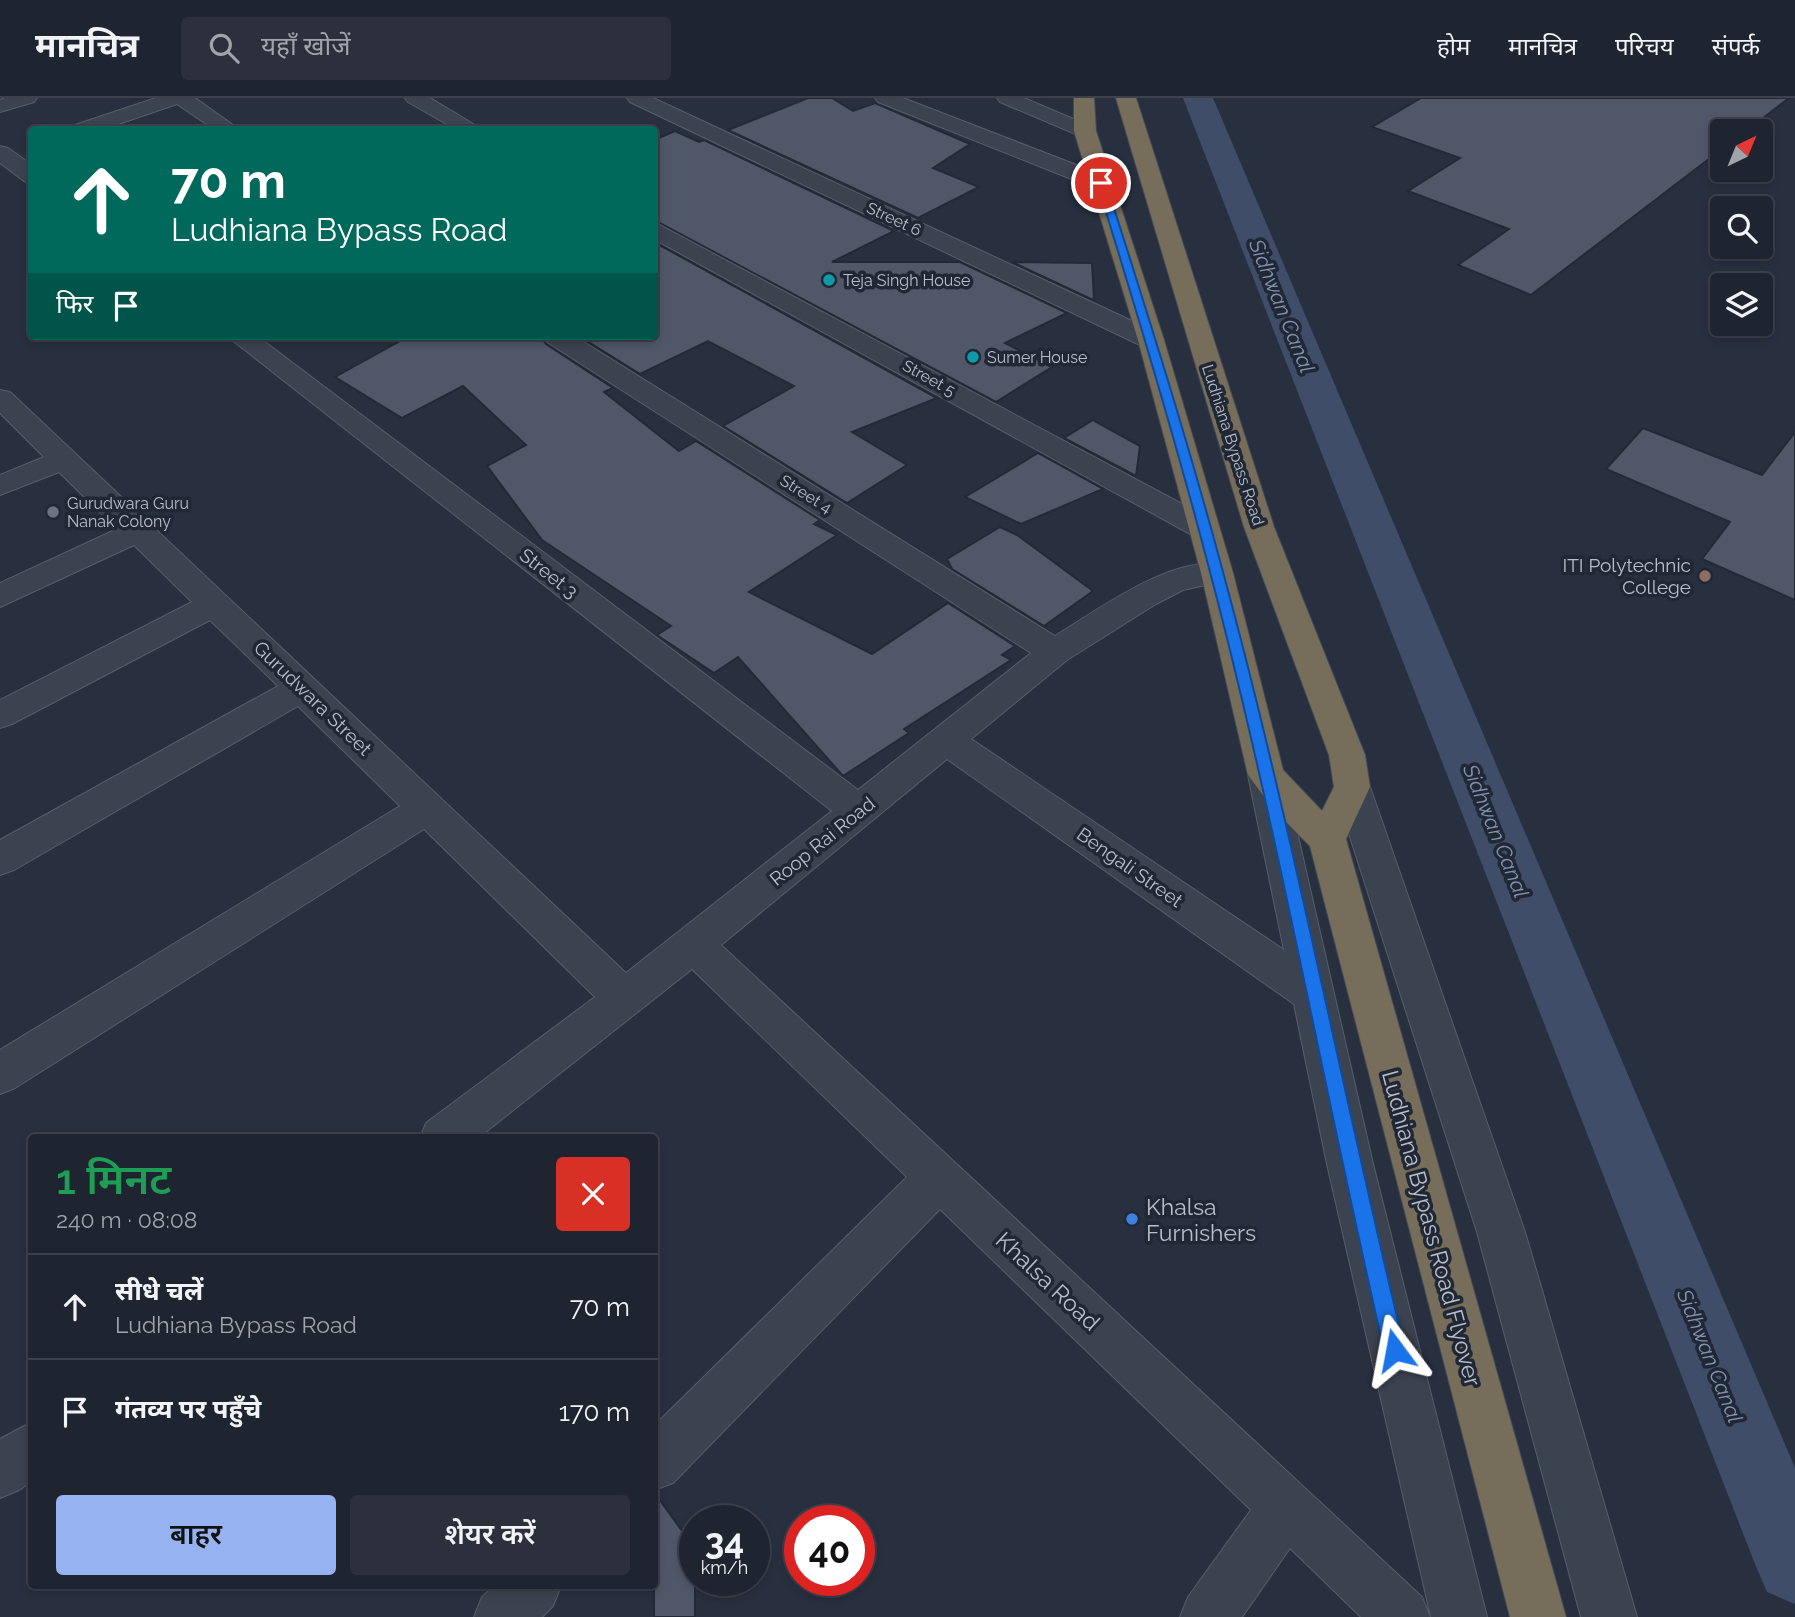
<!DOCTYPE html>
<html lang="hi">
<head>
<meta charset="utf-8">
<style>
	body { margin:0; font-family:Raleway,"Noto Sans Devanagari",sans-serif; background:#2b303c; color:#f1f3f6; height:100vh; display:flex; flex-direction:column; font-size:26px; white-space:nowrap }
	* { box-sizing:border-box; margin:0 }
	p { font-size:23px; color:#a1a4ab }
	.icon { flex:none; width:38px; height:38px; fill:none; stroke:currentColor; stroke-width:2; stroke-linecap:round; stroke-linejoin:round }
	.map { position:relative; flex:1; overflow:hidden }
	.details { position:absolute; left:28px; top:1036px; width:630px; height:455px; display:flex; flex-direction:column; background:#1e2430; border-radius:7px; box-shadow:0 4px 10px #0003,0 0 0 2px #3c414c }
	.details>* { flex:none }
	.banner { position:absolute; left:28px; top:28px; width:630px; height:214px; border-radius:7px; box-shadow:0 4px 10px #0003,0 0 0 2px #3c414c; background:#00695c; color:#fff; overflow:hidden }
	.needle { width:46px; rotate:43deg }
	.tools { position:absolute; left:1710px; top:21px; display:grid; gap:14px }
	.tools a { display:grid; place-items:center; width:63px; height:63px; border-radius:7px; background:#1e2430; box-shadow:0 4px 10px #0003,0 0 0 2px #3c414c; font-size:35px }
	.speed { position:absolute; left:679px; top:1407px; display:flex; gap:14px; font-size:35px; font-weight:700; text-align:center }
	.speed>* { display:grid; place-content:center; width:91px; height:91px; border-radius:50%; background:#1e2430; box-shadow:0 4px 10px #0003,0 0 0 2px #3c414c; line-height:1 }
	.speed small { font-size:18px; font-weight:400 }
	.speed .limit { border:10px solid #d22; background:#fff; color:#111 }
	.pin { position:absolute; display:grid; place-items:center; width:60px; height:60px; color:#fff; margin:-30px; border:4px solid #fff; border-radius:50%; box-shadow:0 2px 7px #0007 }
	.me { position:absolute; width:77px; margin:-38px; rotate:347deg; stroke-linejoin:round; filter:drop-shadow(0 0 5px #0008) }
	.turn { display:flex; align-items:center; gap:24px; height:147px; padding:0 28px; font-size:32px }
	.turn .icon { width:91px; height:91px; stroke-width:2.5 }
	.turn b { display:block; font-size:49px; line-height:60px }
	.then { display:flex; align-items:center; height:66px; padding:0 28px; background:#0003; gap:14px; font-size:26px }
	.round { display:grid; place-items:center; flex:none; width:74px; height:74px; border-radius:7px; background:#2b303c }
	.summary { display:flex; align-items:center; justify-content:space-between; height:119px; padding:0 28px }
	h1 { font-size:42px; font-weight:600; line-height:52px; color:#1e9e55 }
	.cta { display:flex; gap:14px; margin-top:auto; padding:14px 28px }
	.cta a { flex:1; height:80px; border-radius:7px; background:#97b2f1; color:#111; font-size:28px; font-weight:600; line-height:80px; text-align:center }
	.cta a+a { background:#2b303c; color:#f1f3f6 }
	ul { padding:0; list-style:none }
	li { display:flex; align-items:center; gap:21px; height:105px; padding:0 28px; border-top:2px solid #3c414c }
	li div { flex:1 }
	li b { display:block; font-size:26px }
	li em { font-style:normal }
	header { display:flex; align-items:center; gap:42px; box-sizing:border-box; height:98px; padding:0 35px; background:#1e2430; border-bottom:2px solid #3c414c }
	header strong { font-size:33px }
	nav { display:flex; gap:38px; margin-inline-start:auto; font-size:24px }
	.search { width:490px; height:63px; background:#2b303c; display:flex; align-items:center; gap:18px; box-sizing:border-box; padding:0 24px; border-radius:7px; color:#a1a4ab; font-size:26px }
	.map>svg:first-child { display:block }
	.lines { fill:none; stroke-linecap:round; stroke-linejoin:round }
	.canal { fill:#3f4d68; fill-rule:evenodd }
	.building { fill:#4f5769; stroke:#232a37; stroke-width:2 }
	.minor-casing { stroke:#575e6a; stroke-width:2 }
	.highway-casing { stroke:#444b57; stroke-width:2 }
	.minor { fill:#3c4350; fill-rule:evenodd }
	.highway { fill:#766d5a; fill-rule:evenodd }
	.route { fill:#1a73e8; stroke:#114b97; stroke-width:2 }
	.culture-dot { fill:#0f9aa8; stroke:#212835; stroke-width:2.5 }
	.worship-dot { fill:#6b7280; stroke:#212835; stroke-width:2.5 }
	.education-dot { fill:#8d6e63; stroke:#212835; stroke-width:2.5 }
	.shop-dot { fill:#3f7fe0; stroke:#212835; stroke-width:2.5 }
	.labels { text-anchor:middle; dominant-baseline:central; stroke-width:7; stroke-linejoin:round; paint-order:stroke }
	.far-street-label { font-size:16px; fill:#b9beca; stroke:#212835 }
	.far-poi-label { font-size:16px; fill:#b9beca; stroke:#212835; text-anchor:start }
	.poi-label { font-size:19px; fill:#b9beca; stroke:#212835; text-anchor:end }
	.street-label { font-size:19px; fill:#b9beca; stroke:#212835 }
	.water-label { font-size:21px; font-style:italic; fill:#8392af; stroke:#212835 }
	.near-poi-label { font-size:23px; fill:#b9beca; stroke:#212835; text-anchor:start }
	.near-street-label { font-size:23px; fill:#b9beca; stroke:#212835 }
</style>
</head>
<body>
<header>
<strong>मानचित्र</strong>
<div class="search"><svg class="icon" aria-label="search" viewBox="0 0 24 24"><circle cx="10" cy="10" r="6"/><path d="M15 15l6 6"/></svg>यहाँ खोजें</div>
<nav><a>होम</a><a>मानचित्र</a><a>परिचय</a><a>संपर्क</a></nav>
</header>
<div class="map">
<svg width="1795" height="1519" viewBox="0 0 1795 1519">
	<rect width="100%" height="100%" fill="#283040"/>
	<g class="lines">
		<polygon class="canal" points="1183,0 1213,0 1795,1370 1795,1506 1767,1494 1755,1466"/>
	</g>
	<g class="building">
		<polygon points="808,0 832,0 853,13 875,5 970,46 933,70 979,89 918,120 728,32"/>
		<polygon points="1421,0 1789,0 1746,33 1722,33 1722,51 1531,197 1458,167 1509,131 1408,93 1460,60 1372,29"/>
		<polygon points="675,33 699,44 704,42 894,133 832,164 960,164 1067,215 1005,245 1052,269 996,304 654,122 654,42"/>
		<polygon points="654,144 937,300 852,334 907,367 847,405 723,328 794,288 708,243 640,276 579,238 654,238"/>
		<polygon points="1012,164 1092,165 1094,201 1093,202"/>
		<polygon points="409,238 540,238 546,246 613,290 604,294 679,353 696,343 820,422 814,426 837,437 749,494 872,556 948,505 1015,548 1002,557 1011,562 904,631 909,635 843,678 738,559 714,575 657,537 671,528 542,442 487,368 526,347 463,288 402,320 335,279"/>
		<polygon points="1093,322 1140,348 1136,378 1064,340"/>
		<polygon points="1643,330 1762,377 1795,334 1795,502 1702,461 1730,424 1606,371"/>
		<polygon points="1038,355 1103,391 1021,426 965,399"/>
		<polygon points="1000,429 1017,437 1093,493 1044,528 952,471 947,461"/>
		<polygon points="654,1394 695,1451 695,1519 654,1519"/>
	</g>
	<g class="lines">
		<defs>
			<g id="minor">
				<polygon points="5,0 37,0 34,4 0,14 0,2"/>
				<polygon points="156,0 195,0 240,32 215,32 177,6 101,32 69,32 72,28"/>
				<polygon points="405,0 430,0 483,32 457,32 408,4"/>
				<polygon points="627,0 653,0 1160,236 1164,242 1160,248 1151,250 1142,248 630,4"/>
				<polygon points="875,0 903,0 1110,80 1113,85 1110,90 1094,90 878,4"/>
				<polygon points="997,0 1024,0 1092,29 1096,33 1092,37 1078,37 1000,4"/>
				<polygon points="0,48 8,50 32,67 32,85 24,83 0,65"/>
				<polygon points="654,124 1214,423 1218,430 1214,437 1203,440 1192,437 654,141"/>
				<path d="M227,238H257L858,692L1031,555L547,244L543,238H574L1055,538C1098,512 1177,453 1228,468L1233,475L1228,482L1183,492L1156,506L1067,562L971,641L1284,852L1248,677L1253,667L1266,663L1279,667L1284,677L1373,1066L1487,1519H1431L1327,1066L1294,906L947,661L721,847L1422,1499L1430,1519H1361L1290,1450L1242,1519H1180L1188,1499L1251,1412L940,1111L673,1385L654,1392V1328L907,1079L692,871L478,1040H420L426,1025L595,899L424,731L15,990L0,996V952L400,708L298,608L14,772L0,777V742L278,588L210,522L12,626L0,630V602L192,504L134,447L0,509V485L117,431L59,374L0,397V377L44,359L0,315V292L10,294L626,875L832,713Z"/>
				<polygon points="1352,675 1365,679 1370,689 1525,1134 1637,1519 1581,1519 1477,1134 1334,689 1339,679"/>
				<polygon points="32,1324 32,1383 19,1392 0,1400 0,1341"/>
				<polygon points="494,1488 561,1488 553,1508 542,1519 474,1519 482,1499"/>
			</g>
			<polygon id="highway" points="1074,0 1094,0 1096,33 1164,242 1233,475 1283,672 1322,713 1334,689 1329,657 1244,429 1116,0 1136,0 1274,429 1365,657 1370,689 1346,741 1566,1519 1510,1519 1310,748 1274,712 1248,677 1201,475 1138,242 1074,33"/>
		</defs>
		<use href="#minor" class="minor-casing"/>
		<use href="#highway" class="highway-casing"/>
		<use href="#minor" class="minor"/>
		<use href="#highway" class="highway"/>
	</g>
	<path class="route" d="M1101,82L1106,85C1147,214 1188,343 1223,474C1293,731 1342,994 1405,1252L1402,1260L1395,1263L1387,1260L1384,1252C1324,994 1278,731 1210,474C1176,343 1137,214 1097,85Z"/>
	<g class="culture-dot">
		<circle cx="829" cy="182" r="7"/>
		<circle cx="973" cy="259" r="7"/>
	</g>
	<circle class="worship-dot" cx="53" cy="414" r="7"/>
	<circle class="education-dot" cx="1705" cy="478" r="7"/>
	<circle class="shop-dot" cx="1132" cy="1121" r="7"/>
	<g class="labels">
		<g class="far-street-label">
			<text transform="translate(894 121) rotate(25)">Street 6</text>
			<text transform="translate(929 280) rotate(29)">Street 5</text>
			<text transform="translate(1233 347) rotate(72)">Ludhiana Bypass Road</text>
			<text transform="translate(806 396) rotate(32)">Street 4</text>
		</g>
		<g class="far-poi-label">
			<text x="843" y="182">Teja Singh House</text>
			<text x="987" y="259">Sumer House</text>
			<text x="67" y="405">Gurudwara Guru<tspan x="67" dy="18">Nanak Colony</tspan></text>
		</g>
		<g class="poi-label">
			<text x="1691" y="467">ITI Polytechnic<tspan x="1691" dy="22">College</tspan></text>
		</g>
		<g class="street-label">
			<text transform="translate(549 475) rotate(38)">Street 3</text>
			<text transform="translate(313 600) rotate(44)">Gurudwara Street</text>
			<text transform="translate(822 743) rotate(-39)">Roop Rai Road</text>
			<text transform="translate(1130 769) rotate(35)">Bengali Street</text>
		</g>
		<g class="water-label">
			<text transform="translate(1282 208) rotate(68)">Sidhwan Canal</text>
			<text transform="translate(1496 733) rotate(68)">Sidhwan Canal</text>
			<text transform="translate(1710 1258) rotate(68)">Sidhwan Canal</text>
		</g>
		<g class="near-poi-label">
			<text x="1146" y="1108">Khalsa<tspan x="1146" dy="26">Furnishers</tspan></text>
		</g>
		<g class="near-street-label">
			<text transform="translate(1432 1130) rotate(75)">Ludhiana Bypass Road Flyover</text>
			<text transform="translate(1048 1183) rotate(43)">Khalsa Road</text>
		</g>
	</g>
</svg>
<div class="tools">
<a><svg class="needle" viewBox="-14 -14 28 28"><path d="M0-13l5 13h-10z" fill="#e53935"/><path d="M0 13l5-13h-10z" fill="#a1a4ab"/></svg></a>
<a><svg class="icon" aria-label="search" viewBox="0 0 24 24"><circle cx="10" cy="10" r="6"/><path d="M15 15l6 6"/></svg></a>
<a><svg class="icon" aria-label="layers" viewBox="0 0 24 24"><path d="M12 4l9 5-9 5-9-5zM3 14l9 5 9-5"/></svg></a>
</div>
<div class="speed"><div>34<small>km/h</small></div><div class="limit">40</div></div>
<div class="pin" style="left:1101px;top:85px;background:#d93025"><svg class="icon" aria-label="arrive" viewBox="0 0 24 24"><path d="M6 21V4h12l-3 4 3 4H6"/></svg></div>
<svg class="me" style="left:1395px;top:1252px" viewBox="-20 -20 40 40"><path d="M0-17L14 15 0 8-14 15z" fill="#1a73e8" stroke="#fff" stroke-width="4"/></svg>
<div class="banner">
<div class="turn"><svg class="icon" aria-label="ahead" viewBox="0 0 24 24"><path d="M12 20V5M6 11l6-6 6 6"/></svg><div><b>70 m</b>Ludhiana Bypass Road</div></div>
<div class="then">फिर<svg class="icon" aria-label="arrive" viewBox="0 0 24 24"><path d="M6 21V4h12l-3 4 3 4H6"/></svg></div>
</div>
<section class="details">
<div class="summary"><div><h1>1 मिनट</h1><p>240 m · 08:08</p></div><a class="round" style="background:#d93025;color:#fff"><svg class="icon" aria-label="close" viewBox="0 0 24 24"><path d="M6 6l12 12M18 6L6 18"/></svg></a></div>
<ul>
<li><svg class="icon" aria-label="ahead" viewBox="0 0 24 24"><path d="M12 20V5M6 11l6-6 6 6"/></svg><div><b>सीधे चलें</b><p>Ludhiana Bypass Road</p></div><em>70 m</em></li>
<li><svg class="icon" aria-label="arrive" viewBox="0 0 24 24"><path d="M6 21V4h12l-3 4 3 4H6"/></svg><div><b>गंतव्य पर पहुँचे</b></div><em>170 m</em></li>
</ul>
<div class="cta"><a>बाहर</a><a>शेयर करें</a></div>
</section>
</div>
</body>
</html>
